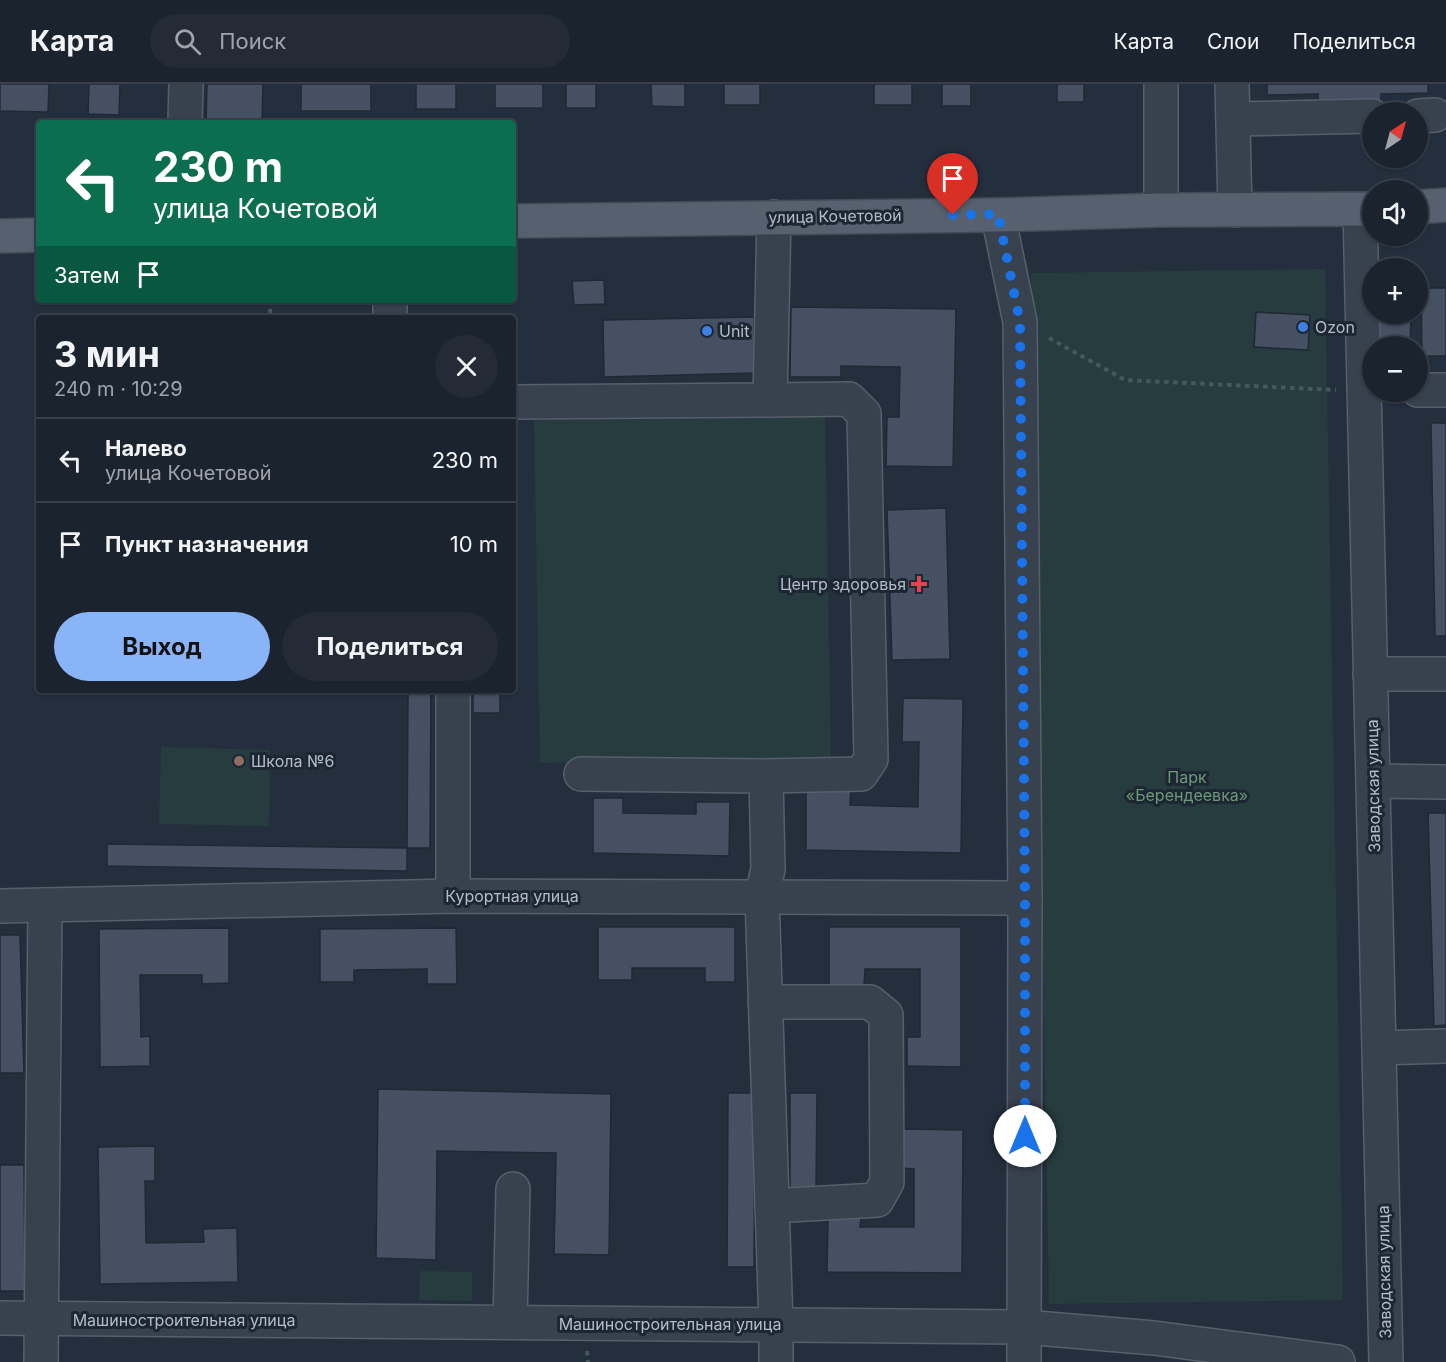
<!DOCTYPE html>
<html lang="ru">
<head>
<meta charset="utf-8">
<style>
	body { margin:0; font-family:Inter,sans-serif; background:#242b36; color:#f1f3f6; height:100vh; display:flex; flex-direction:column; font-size:22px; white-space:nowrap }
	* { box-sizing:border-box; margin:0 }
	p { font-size:20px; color:#a0a4aa }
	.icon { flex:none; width:33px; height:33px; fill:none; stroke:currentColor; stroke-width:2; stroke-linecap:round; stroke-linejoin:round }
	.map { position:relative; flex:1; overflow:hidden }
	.side { position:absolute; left:36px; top:231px; width:480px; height:378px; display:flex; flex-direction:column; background:#1b232e; border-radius:6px; box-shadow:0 2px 4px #0004,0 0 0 2px #39404a }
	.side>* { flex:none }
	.hud { position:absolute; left:36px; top:36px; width:480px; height:183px; border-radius:6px; box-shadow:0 2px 4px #0004,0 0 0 2px #39404a; background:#0b6e4f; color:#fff; overflow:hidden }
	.needle { width:39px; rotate:36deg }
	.controls { position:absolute; left:1362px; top:18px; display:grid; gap:12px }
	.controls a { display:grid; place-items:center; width:66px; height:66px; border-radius:50%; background:#1b232e; box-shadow:0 2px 4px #0004,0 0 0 2px #39404a; font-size:30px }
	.pin { position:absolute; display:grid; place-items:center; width:51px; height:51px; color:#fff; margin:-62px -26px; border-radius:50% 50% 50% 0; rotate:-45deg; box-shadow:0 0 6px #0007 }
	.pin .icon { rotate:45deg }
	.me { position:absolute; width:66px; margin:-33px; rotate:0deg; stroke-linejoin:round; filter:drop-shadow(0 0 4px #0008) }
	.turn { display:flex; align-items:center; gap:21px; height:126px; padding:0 18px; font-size:27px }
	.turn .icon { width:78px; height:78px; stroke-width:2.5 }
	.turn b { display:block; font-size:42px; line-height:51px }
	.then { display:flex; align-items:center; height:57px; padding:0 18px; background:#0003; gap:12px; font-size:22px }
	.round { display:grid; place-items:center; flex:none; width:63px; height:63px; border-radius:32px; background:#242b36 }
	.headline { display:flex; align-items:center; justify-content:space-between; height:102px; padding:0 18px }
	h1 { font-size:36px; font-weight:700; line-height:45px }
	.primary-button { display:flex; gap:12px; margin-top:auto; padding:12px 18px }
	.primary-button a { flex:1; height:69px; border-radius:36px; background:#8ab4f8; color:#111; font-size:24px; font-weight:700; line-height:69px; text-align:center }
	.primary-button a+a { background:#242b36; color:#f1f3f6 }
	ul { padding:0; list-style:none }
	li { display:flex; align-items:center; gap:18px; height:84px; padding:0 18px; border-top:2px solid #39404a }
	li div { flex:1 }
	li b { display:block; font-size:22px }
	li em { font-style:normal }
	header { display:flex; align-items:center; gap:36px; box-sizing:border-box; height:84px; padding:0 30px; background:#1b232e; border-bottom:2px solid #39404a }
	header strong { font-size:28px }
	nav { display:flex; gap:33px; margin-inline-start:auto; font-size:21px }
	.search { width:420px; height:54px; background:#242b36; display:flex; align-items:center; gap:15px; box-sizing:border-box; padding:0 21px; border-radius:33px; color:#a0a4aa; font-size:22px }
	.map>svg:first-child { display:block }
	.green { fill:#263c3f }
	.building { fill:#455162; stroke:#1f2835; stroke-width:1.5 }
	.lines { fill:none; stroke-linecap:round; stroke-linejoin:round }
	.minor-casing { stroke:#565f6c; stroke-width:36 }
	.major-casing { stroke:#414a57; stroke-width:36 }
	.path { stroke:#44595c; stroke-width:4; stroke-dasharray:4.5 4.5; stroke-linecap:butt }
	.minor { stroke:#38414e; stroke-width:33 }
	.major { stroke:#56606e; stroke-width:33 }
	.route { stroke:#1a73e8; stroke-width:10; stroke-dasharray:0 18 }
	.shop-dot { fill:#3f7fe0; stroke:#1d2633; stroke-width:2 }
	.health-dot { fill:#e0444e; stroke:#1d2633; stroke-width:2 }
	.education-dot { fill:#8d6e63; stroke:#1d2633; stroke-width:2 }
	.labels { text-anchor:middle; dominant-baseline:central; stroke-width:6; stroke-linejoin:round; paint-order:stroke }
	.street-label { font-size:16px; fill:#b4bcc9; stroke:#1d2633 }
	.poi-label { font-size:16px; fill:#b4bcc9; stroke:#1d2633; text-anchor:start }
	.park-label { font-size:16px; fill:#6b9a76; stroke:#1d2633 }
</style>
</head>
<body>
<header>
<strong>Карта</strong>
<div class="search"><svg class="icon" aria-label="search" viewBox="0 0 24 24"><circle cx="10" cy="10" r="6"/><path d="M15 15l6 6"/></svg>Поиск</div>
<nav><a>Карта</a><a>Слои</a><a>Поделиться</a></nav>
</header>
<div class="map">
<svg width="1446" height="1278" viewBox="0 0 1446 1278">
	<rect width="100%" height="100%" fill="#242f3e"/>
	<g class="green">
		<polygon points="1325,185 1343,1216 1049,1220 1031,189"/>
		<polygon points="825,331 831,674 540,679 534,336"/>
		<polygon points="161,663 270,666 269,742 159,740"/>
		<polygon points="420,1187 472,1188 472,1217 419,1216"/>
	</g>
	<g class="building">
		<polygon points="0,0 49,0 48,28 0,27"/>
		<polygon points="89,0 120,0 119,31 88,30"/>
		<polygon points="207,0 263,0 262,39 206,38"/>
		<rect x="301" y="0" width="70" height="27"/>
		<rect x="416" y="0" width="40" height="25"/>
		<rect x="495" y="0" width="48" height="24"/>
		<rect x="566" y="0" width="30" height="24"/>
		<polygon points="651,0 685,0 685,23 652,22"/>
		<rect x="724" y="0" width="36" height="21"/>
		<rect x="874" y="0" width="38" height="21"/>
		<rect x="942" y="0" width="29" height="22"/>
		<rect x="1057" y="0" width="27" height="18"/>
		<polygon points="1267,0 1428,0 1428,9 1381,10 1381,20 1318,21 1318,10 1267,11"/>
		<polygon points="604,196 605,220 574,221 572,197"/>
		<polygon points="1421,204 1446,204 1446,272 1422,272"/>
		<polygon points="791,223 956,225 953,383 886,382 887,333 899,333 900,283 841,282 841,293 790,293"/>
		<polygon points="1256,228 1310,231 1308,266 1254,263"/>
		<polygon points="1374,230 1411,230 1410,262 1373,262"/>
		<polygon points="754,233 755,289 604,293 603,236"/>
		<polygon points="1431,339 1446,339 1446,552 1435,552"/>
		<polygon points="946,424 950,575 892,576 887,426"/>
		<polygon points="408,606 431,606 430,764 407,764"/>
		<rect x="473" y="606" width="27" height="23"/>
		<polygon points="903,614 963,615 961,769 806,766 806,702 851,703 850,721 918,723 919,658 902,658"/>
		<polygon points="593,714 623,714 623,729 696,730 696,718 730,718 729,772 593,769"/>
		<polygon points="1428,729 1446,729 1446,941 1434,942"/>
		<polygon points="107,760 407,764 407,787 107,782"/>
		<polygon points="598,843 735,843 735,898 705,898 705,884 632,884 632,896 598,896"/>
		<polygon points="829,843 961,843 961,983 907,982 907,953 920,953 920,885 865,885 864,902 829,902"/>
		<polygon points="229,844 229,899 202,900 202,891 140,891 141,953 150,952 150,982 100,983 99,845"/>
		<polygon points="456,844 457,900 427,900 427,885 354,886 354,898 320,898 320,845"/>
		<polygon points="0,851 20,851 24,989 0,989"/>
		<polygon points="378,1005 611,1010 609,1171 554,1170 556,1069 437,1067 436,1176 376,1174"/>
		<polygon points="728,1009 755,1009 754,1183 727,1183"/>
		<polygon points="790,1009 817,1009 816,1106 790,1106"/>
		<polygon points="902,1045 963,1046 962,1189 827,1188 828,1134 861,1134 860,1143 914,1143 914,1085 902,1084"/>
		<polygon points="155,1062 155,1097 145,1097 146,1159 204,1158 203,1145 237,1144 238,1198 100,1200 98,1063"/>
		<polygon points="0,1081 24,1081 25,1207 0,1207"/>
	</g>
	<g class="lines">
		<defs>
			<g id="minor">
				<polyline points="1161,0 1161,126"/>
				<polyline points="1232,0 1235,126"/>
				<polyline points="1418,32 1435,31"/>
				<polyline points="1233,35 1372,32"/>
				<polyline points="185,39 186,0"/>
				<polyline points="1360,125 1386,1278"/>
				<polyline points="998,131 1020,238 1025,814 1024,1278"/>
				<polyline points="390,234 390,216"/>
				<polyline points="1418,306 1446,306"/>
				<polyline points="513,318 770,316 774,133"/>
				<polyline points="1370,590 1446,590"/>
				<polyline points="453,606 453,812"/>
				<polyline points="581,690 766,692 768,785 762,812 776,1241 776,1278"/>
				<polyline points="766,692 861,690 871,675 864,330 849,315 770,316"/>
				<polyline points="1373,697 1446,698"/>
				<polyline points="0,822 453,812 1025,814"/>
				<polyline points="765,918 870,918 886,931 887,1098 877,1116 772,1122"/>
				<polyline points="1379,964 1446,962"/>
				<polyline points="0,1234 1024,1243 1154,1254 1338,1278"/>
				<polyline points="510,1238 513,1105"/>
				<polyline points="41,1278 45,821"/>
			</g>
			<g id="major">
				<polyline points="1418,123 1446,121"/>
				<polyline points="513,137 998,131 1161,126 1372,125"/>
				<polyline points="0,152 39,151"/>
			</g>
		</defs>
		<use href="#minor" class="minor-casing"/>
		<use href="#major" class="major-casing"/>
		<g class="path">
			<polyline points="269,216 271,234"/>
			<polyline points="1049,254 1125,296 1336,306"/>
			<polyline points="587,1267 588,1278"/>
		</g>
		<use href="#minor" class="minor"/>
		<use href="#major" class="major"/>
	</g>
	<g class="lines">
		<polyline class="route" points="953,131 998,130 1020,238 1025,814 1025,1052"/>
	</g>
	<g class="shop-dot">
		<circle cx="1303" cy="243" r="6"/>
		<circle cx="707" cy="247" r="6"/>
	</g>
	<path class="health-dot" d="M916 491h6v6h6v6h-6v6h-6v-6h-6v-6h6z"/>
	<circle class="education-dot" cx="239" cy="677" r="6"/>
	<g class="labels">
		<g class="street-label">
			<text transform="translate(835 132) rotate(-1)">улица Кочетовой</text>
			<text transform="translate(1373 702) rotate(-91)">Заводская улица</text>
			<text x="512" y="812">Курортная улица</text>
			<text transform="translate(1384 1188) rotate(-91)">Заводская улица</text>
			<text x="184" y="1236">Машиностроительная улица</text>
			<text x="670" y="1240">Машиностроительная улица</text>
		</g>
		<g class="poi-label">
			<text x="1315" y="243">Ozon</text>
			<text x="719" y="247">Unit</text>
			<text x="906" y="500" text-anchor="end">Центр здоровья</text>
			<text x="251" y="677">Школа №6</text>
		</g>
		<g class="park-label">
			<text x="1187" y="693">Парк<tspan x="1187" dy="18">«Берендеевка»</tspan></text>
		</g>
	</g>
</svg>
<div class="controls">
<a><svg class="needle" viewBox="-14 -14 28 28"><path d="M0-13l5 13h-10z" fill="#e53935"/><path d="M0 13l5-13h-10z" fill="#a0a4aa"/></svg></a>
<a><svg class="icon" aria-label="sound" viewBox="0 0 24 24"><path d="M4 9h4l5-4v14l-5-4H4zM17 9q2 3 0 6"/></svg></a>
<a>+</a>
<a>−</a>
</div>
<div class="pin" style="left:953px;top:131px;background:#d93025"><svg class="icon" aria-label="arrive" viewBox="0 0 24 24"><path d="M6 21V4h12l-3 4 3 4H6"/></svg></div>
<svg class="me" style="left:1025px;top:1052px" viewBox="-20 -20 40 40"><circle r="19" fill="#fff"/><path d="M0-13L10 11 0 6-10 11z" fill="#1a73e8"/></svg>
<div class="hud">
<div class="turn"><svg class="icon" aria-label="left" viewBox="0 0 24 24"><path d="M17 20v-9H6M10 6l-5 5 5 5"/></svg><div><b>230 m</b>улица Кочетовой</div></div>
<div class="then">Затем<svg class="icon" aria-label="arrive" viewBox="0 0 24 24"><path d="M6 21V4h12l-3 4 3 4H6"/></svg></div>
</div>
<section class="side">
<div class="headline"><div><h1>3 мин</h1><p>240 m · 10:29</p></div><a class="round"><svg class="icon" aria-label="close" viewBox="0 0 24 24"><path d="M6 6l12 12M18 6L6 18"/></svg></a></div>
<ul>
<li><svg class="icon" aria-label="left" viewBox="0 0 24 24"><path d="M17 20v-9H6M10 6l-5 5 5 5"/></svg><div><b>Налево</b><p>улица Кочетовой</p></div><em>230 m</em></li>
<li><svg class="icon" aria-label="arrive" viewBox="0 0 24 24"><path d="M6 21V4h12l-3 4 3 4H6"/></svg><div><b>Пункт назначения</b></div><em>10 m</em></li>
</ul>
<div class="primary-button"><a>Выход</a><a>Поделиться</a></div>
</section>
</div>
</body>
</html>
